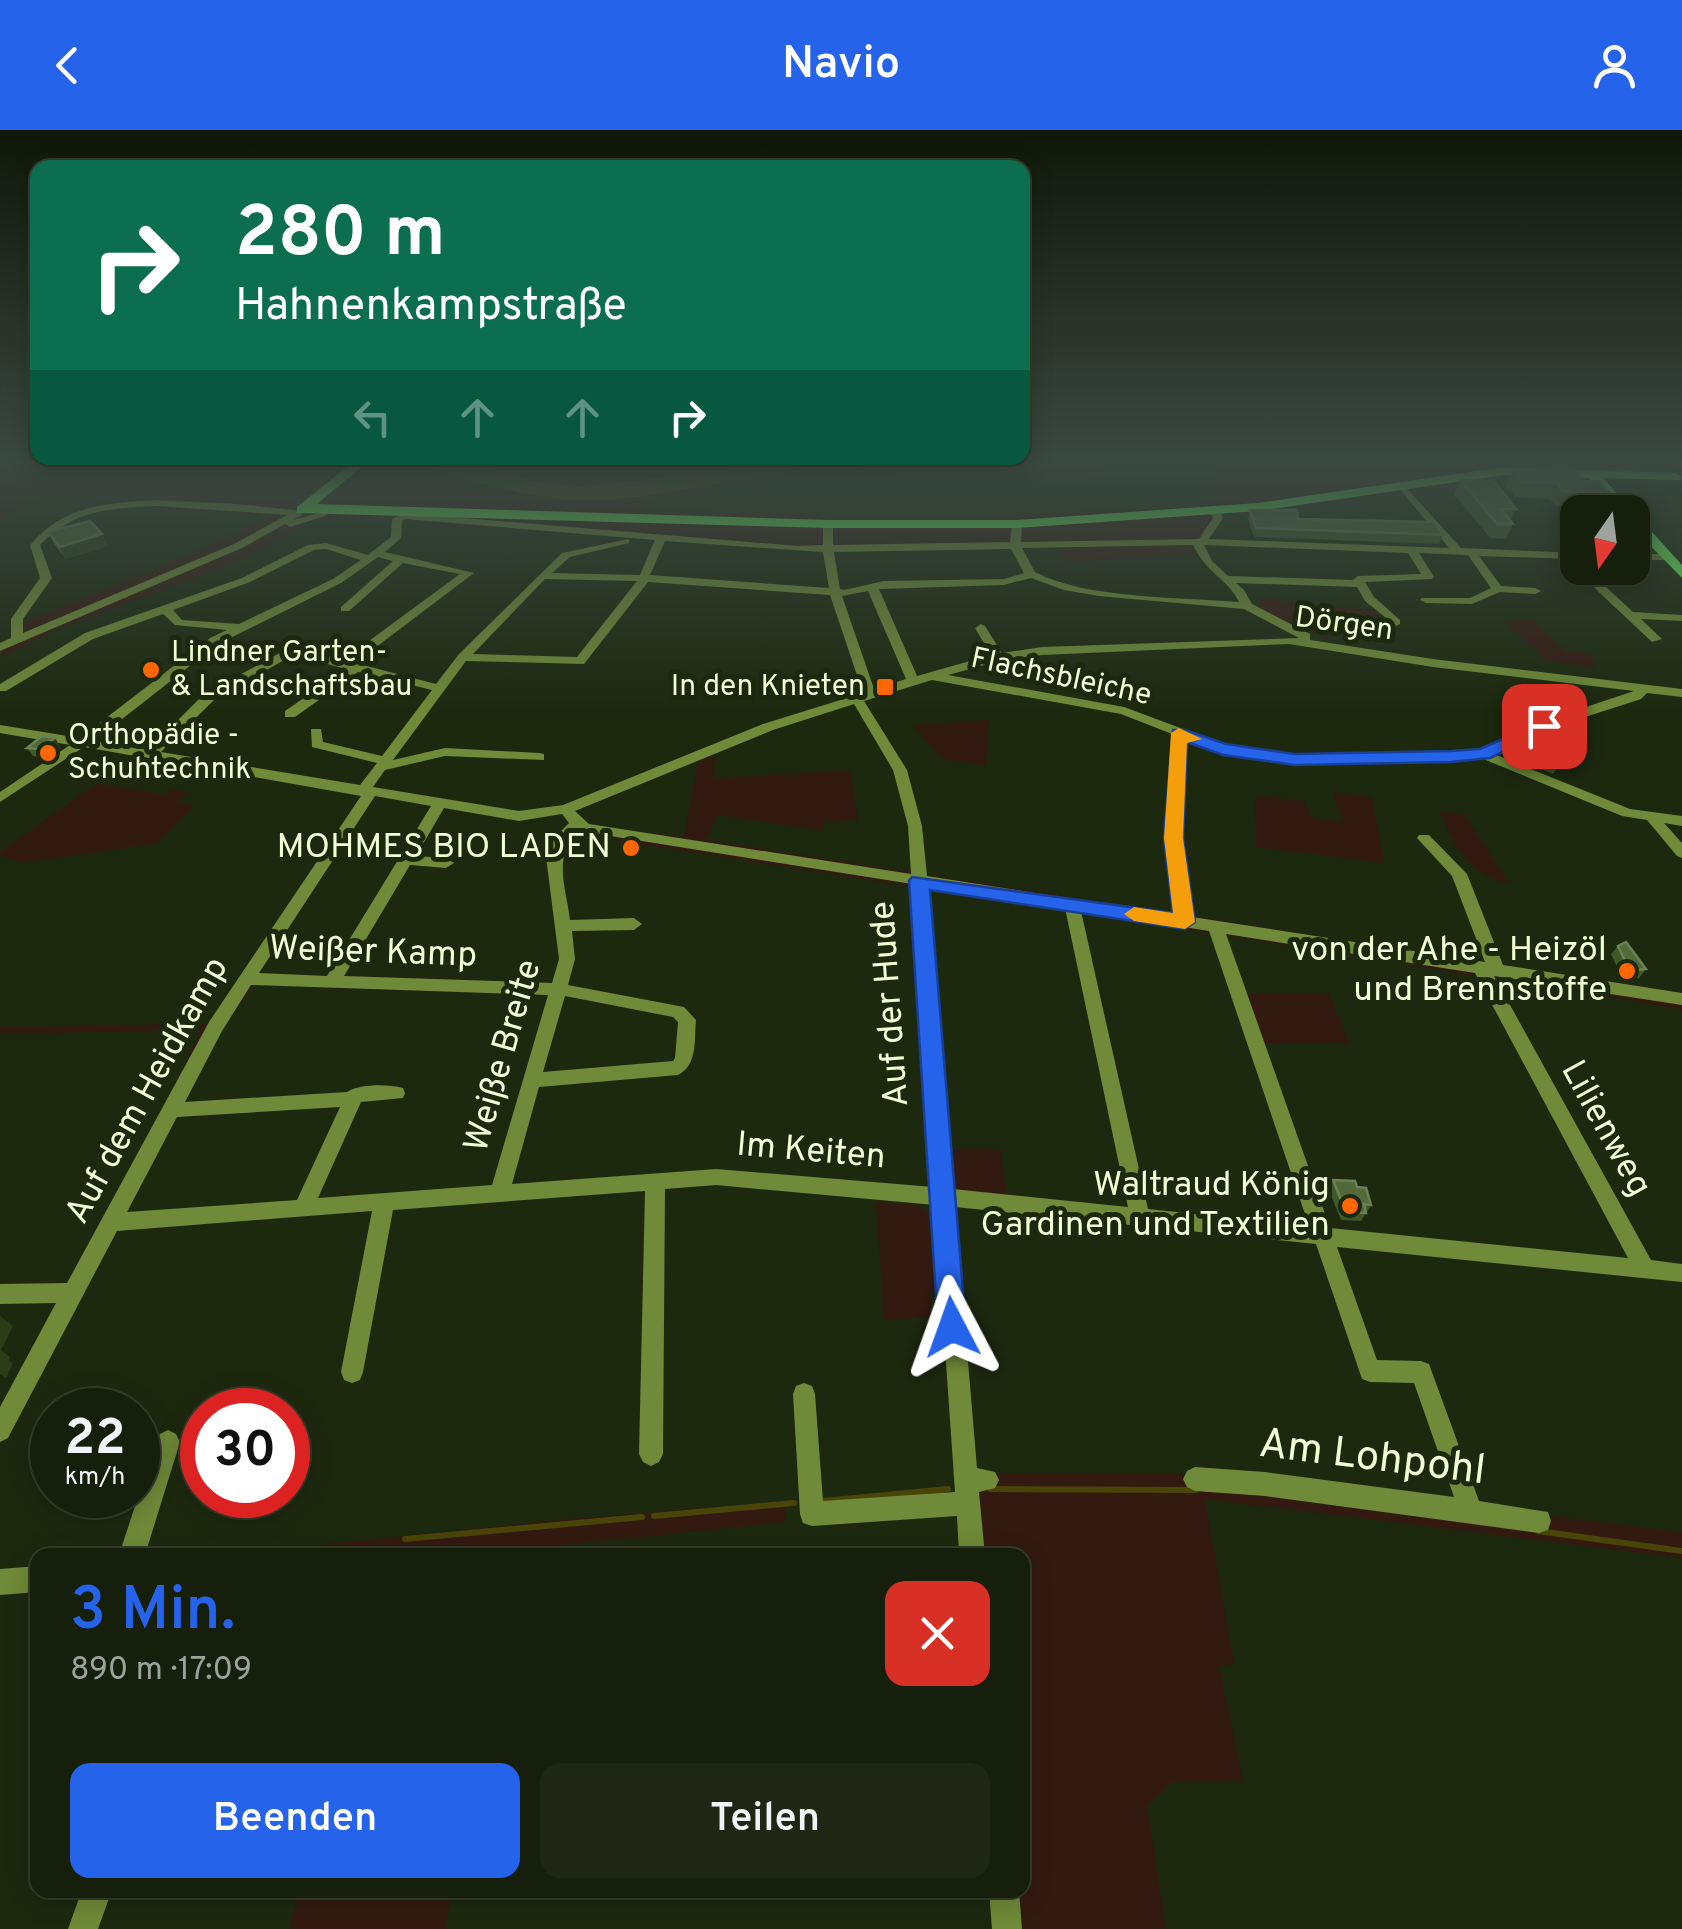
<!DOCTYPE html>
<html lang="de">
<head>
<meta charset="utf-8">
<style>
	body { margin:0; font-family:Overpass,sans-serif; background:#1f2714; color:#f1f3f6; height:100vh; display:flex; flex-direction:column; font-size:38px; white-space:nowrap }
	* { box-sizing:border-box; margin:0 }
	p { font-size:32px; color:#9ea29d }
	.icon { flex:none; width:55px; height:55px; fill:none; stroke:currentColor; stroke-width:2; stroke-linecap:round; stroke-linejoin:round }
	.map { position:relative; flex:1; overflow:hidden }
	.drawer { position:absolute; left:30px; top:1418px; width:1000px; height:350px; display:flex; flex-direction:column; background:#161f0b; border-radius:20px; box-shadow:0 5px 25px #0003,0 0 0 2px #353d2c }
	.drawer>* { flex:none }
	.top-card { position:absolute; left:30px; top:30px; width:1000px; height:305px; border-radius:20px; box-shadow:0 5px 25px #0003,0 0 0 2px #353d2c; background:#0b6e4f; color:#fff; overflow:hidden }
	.needle { width:65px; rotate:194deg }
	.buttons { position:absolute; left:1560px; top:365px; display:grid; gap:20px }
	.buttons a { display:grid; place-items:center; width:90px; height:90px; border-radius:20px; background:#161f0b; box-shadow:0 5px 25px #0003,0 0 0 2px #353d2c; font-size:50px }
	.speed { position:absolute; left:30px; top:1258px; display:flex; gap:20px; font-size:50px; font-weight:700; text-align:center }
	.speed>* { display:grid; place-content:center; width:130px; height:130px; border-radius:50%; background:#161f0b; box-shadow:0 5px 25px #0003,0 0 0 2px #353d2c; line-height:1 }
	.speed small { font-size:25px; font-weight:400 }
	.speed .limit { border:15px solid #d22; background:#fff; color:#111 }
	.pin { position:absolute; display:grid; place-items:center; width:85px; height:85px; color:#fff; margin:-42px; border-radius:20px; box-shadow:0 5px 15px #0006 }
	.me { position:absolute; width:110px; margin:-55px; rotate:356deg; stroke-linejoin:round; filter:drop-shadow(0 0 8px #0008) }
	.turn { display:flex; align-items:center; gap:35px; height:210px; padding:0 40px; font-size:45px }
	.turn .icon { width:130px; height:130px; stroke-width:2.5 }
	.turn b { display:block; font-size:70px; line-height:85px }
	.lanes { display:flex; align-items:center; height:95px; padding:0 40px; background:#0003; justify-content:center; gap:50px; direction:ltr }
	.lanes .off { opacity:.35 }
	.round { display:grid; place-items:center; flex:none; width:105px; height:105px; border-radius:20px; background:#1f2714 }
	.headline { display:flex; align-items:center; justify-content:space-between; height:170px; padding:0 40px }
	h1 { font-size:60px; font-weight:600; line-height:75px; color:#2563eb }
	.button { display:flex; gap:20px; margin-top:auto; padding:20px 40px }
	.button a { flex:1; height:115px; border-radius:20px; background:#2563eb; color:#fff; font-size:40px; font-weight:600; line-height:115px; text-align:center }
	.button a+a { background:#1f2714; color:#f1f3f6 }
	header { display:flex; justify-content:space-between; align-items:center; height:130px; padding:0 40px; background:#2563eb; color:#fff; font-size:45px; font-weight:600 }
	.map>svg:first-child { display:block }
	.green { fill:#331a11 }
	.water { fill:#494408 }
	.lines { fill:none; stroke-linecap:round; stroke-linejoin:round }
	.stream { stroke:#494408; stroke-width:6 }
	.minor { fill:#6f8a38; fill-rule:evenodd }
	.major { fill:#6aff5d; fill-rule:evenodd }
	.wall { fill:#3f5827 }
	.shaded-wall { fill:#2a3d16 }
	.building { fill:#526a3a; stroke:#6a8152; stroke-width:2.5 }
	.route { fill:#2563eb; stroke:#184099; stroke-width:2.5 }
	.slow { fill:#f59e0b }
	.poi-dot { fill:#ff6602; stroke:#1d290f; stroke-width:4 }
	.labels { text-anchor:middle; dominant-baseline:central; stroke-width:10; stroke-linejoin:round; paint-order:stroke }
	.far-street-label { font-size:30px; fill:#eeffd6; stroke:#1d290f }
	.far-poi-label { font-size:30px; fill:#eeffd6; stroke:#1d290f; text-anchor:start }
	.poi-label { font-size:35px; fill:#eeffd6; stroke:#1d290f; text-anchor:end }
	.street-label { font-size:35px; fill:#eeffd6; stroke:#1d290f }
	.near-street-label { font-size:42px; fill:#eeffd6; stroke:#1d290f }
</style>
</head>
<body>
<header><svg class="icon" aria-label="back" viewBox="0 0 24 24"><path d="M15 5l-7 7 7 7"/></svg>Navio<svg class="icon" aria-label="person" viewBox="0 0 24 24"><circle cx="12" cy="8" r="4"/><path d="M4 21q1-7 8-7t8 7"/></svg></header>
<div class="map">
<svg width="1682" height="1799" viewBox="0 0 1682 1799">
	<rect width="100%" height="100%" fill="#1d290f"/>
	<g class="green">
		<path d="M285,329L389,331L540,367L574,370L645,366L764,344L810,341L988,345L1101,329H1206L1050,348L813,344L649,369L652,380C843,386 1020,390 1210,373L1218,335L1232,329H1513L1527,343L1317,375L1217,386L1194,411L1198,425L1065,432L1056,416L798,418L634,406L433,384L313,391L239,431L55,500L0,528L20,494L194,423L268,387L160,377H94L90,376L129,369L131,365L40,362L0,391V331L154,337Z"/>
		<polygon points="461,329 810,329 582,357 535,352"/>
		<polygon points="1259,468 1374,480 1385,493 1326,490 1328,510 1259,479"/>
		<polygon points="1532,489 1567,522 1589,523 1596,538 1547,531 1504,491"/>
		<polygon points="989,590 986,636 943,629 912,595"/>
		<polygon points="714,625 715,648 850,641 858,690 824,692 824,701 718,685 706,710 1682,863 1682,879 1222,805 1242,864 1329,864 1349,913 1259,913 1330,1099 1305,1096 1311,1094 1213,804 577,704 583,696 684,707 698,632"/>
		<polygon points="97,653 164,665 171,659 188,662 178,672 195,675 158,713 23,733 0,726 0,722"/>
		<polygon points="1333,663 1372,667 1384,733 1256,717 1255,666 1305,671 1311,688 1343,691"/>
		<path d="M1440,682L1464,684L1509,753C1473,749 1451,713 1440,682Z"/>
		<polygon points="258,841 261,844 255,854 165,976 201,900 0,904 0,898 208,893"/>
		<polygon points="951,1020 1000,1020 1007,1068 956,1060"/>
		<polygon points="876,1072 919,1075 928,1083 939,1163 930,1164 932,1187 884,1190"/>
		<polygon points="979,1344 1194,1344 1682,1402 1682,1428 1205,1369 1234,1534 1219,1536 1243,1651 1172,1652 1147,1677 1166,1799 993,1799 990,1760 1022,1760 1022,1425 962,1425"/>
		<polygon points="786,1372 786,1392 513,1420 512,1425 222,1425 557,1390"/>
		<polygon points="300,1760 452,1760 445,1799 289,1799"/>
	</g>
	<g class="water">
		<polygon points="0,329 285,329 154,337"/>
		<path d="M373,329H461L535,352L582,357L810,329L953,334L1101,329C1053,338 1007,346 958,346C907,346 857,339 806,341C728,346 652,373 573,370C505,367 441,335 373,329Z"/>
	</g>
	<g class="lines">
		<g class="stream">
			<polyline points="990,1359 1196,1360"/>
			<polyline points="823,1371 948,1359"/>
			<polyline points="654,1386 794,1373"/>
			<polyline points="1538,1401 1682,1421"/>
			<polyline points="405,1409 642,1387"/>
		</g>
		<g class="minor">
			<polygon points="1674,329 1682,329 1682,336 1679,335"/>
			<path d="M1401,352L1461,418L1578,423V429L1479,426L1501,456L1535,458L1541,461L1535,464L1500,462L1472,474L1426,473L1420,470L1422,468H1470L1491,458L1468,425L1419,423L1434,447L1432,449L1365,452L1374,467L1400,490V494L1396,496L1365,471L1357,457L1236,453L1244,460L1252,474L1310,504V510L1433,529L1682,559V567L1647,563L1641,569L1548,599L1494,624L1630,679L1682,686V696L1664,693L1682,713V728L1677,726L1647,690L1622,686L1481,628L1295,633L1223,623L1185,609L1180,708L1192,787L1485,832L1452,746L1417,708L1419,705H1429L1467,744L1503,835L1682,863V875L1494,846L1651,1130L1682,1134V1152L1337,1117L1377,1230L1421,1231L1429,1234L1479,1371L1548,1382L1551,1391L1548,1400L1539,1403L1265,1366L1195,1361L1187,1357L1183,1349L1187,1341L1195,1337L1265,1342L1454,1367L1414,1253L1370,1252L1362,1249L1316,1114L955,1077L977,1338L995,1342L999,1350L995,1358L979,1362L985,1425H959L957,1386L812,1396L803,1393L800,1384L793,1264L796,1256L804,1253L812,1256L815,1264L823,1371L955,1362L935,1075L716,1055L665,1059L663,1324L659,1332L651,1336L643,1332L639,1324L645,1061L393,1080L363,1242L360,1250L352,1253L344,1250L341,1242L372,1081L117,1101L8,1308L0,1312V1277L56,1173L0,1174V1154L67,1153L209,892L361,666L84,617L0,672V662L70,615L0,603V595L80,608L210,508L227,500L175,495L163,484L93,509L6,561H0V554L85,503L242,448L308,415L326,413L368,425L391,407L392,389L404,383L798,416L823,415V394L828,391L833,394V415L1010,412L1012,394L1017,391L1022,394L1021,412L1199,409L1213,388L1210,381L1215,378L1219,379L1223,388L1209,409L1449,418L1398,357L1396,355ZM405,389L655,410L640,445L552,443L570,427L629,413V409L562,423L459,524L436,554L355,533L474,443L385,422L401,408L402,391ZM665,411L823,422L829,458L650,445ZM1193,415C1206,443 1228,449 1239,472C1180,467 1086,469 1035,442L1022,418ZM1204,415L1408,423L1421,444L1358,446L1353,450L1228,446L1212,431ZM326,419L361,430L333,449L239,494L182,490L173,480L250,452L314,420ZM1011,419L1024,443L1004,449L884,451L844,460L840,459L834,422ZM378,427L393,431L341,477V481H349L403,433L460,444L343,530L291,517L204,564L148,620L94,611L218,514L341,453ZM1031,448L1064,460L1099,466L1244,479L1299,508L1042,517L1002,523L985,496L981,494L975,498L991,525L917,546L879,459L1004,455ZM545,449L637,451L577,527L473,524ZM648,452L830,465L863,563L763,594L563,675L519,681L373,657L385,640L445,626L544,630V624L539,623L445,618L393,630L466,531L584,534ZM868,461L906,549L874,559L842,466ZM1289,514L1433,537L1634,561L1538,593L1481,620L1295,625L1226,615L1124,577L948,545L999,531L1042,525ZM293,525L346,539L285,581V587H295L358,542L432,560L382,626L323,612L321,599H311L312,617L377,633L360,655L161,622L214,570ZM932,550L1121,584L1172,604L1166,708L1176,785L927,746L922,696L907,640L864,571ZM854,574L893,640L908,696L911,744L589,694L575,681L773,600ZM375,666L431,676L327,846L259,843ZM444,678L519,691L562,684L569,693L555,707L546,727L559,829L552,853L344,846L410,735L446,738L454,733L446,728L416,726ZM579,701L912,754L933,1057L716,1039L512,1054L539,957L678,945C698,935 694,910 696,890L684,877L568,855L575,829L572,801L634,800L642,794L634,788L570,790C566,757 552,726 579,701ZM927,757L1065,778L1128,1077L953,1059ZM1081,781L1209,801L1309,1096L1148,1079ZM1226,804L1475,843L1628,1128L1330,1098ZM251,855L548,865L492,1055L318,1068L361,972L403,968L405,963L403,958C387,954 360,954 347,962L185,972L222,901ZM565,866L673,887L678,892L675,928L673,931L543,942ZM340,977L297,1070L127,1082L177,987Z"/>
			<path d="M156,370L236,374L302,381V385L293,390L323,382L328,385L290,397L285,394L242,418L0,521V513L11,508V489L40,448L30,415C64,375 107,373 156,370ZM156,376L287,385L234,414L23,503V489L52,448L40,415C75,379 109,379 156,376Z"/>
			<polygon points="1632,424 1667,424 1672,427 1667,430 1632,430"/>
			<polygon points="1585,445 1593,445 1633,482 1682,485 1682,491 1641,489 1662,509 1652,512 1585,449"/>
			<polygon points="168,1300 176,1304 180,1312 145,1425 119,1425 156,1312 160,1304"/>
			<polygon points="38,1436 38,1462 0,1465 0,1439"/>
			<polygon points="82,1760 112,1760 98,1799 68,1799"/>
			<polygon points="989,1760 1019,1760 1022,1799 992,1799"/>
		</g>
		<polygon class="major" points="357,329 371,329 317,374 828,390 1017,390 1258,373 1504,337 1676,343 1682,347 1680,350 1603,348 1682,435 1682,448 1632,397 1632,382 1621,382 1589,348 1504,345 1258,381 1017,398 828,398 297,383 297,377"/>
	</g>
	<g class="wall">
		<polygon points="1601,329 1615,329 1614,332 1604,332"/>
		<polygon points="1548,335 1609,363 1603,374 1599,378 1556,376 1550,369 1515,367 1506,356 1513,341 1545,342"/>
		<polygon points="1460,350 1516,379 1510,391 1513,394 1506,409 1490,408 1454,364"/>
		<polygon points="1250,380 1298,389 1443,405 1439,414 1254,407 1248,389"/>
		<polygon points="48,402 102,404 108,416 66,429 54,414"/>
		<polygon points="1565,591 1579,603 1580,616 1575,624 1568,622 1553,644 1524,632 1529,624 1552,621"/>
		<polygon points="55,608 60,617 44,628 33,626 27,618"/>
		<polygon points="1618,816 1646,839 1639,848 1623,850 1611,824"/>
		<polygon points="1333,1050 1357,1057 1371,1075 1361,1091 1341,1090 1328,1058"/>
	</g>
	<g class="shaded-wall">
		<polygon points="102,404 108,416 66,429 60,417"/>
		<polygon points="55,608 60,617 44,628 38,619"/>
		<polygon points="0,1186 13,1196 1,1220 10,1227 9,1230 13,1233 6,1248 0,1244"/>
	</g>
	<g class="building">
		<polygon points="1548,335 1571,336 1584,351 1599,351 1609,363 1563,361 1557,353 1522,352 1513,341 1547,342 1553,341"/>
		<polygon points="1460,350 1494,351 1516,379 1501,379 1513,394 1497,394"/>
		<polygon points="1608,368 1621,382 1595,382"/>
		<polygon points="1250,380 1297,380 1298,389 1433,392 1443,405 1256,398"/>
		<polygon points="90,391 102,404 60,417 48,402"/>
		<polygon points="1565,591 1583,593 1579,603 1584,608 1580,616 1573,613 1558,635 1529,624 1535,616 1553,622"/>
		<polygon points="42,606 55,608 38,619 27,618"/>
		<polygon points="1626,812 1646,839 1630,841 1618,816"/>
		<polygon points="1333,1050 1355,1051 1357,1057 1366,1058 1371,1075 1364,1074 1366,1083 1346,1082"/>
	</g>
	<linearGradient id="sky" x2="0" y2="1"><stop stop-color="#101708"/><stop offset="0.57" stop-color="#3a4942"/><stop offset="1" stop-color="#3a4942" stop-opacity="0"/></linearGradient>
	<rect width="1682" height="581" fill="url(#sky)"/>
	<polygon class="route" points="1544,591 1550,592 1550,600 1490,628 1451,632 1295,635 1223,625 1187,612 1183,708 1195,792 1185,799 930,760 966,1197 962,1206 952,1210 942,1206 938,1197 909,751 912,747 1173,783 1164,708 1173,600 1185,600 1226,614 1295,624 1451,621 1480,619"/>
	<polygon class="slow" points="1179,598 1202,609 1187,613 1183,708 1195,792 1185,799 1134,791 1124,784 1134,777 1173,783 1164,708 1171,603"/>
	<g class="poi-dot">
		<circle cx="151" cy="540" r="10"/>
		<rect x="875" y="547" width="20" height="20" rx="5"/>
		<circle cx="48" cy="623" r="10"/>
		<circle cx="631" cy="718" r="10"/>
		<circle cx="1627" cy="841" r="10"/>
		<circle cx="1350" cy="1076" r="10"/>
	</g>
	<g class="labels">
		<g class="far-street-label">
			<text transform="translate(1344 495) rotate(8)">Dörgen</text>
			<text transform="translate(1061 548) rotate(12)">Flachsbleiche</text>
		</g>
		<g class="far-poi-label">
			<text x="171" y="523">Lindner Garten-<tspan x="171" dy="34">&amp; Landschaftsbau</tspan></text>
			<text x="865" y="557" text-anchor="end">In den Knieten</text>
			<text x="68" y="606">Orthopädie -<tspan x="68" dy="34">Schuhtechnik</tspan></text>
		</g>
		<g class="poi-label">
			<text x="611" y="718">MOHMES BIO LADEN</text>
			<text x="1607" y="821">von der Ahe - Heizöl<tspan x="1607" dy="40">und Brennstoffe</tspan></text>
			<text x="1330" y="1056">Waltraud König<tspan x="1330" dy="40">Gardinen und Textilien</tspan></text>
		</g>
		<g class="street-label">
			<text transform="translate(373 823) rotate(2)">Weißer Kamp</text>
			<text transform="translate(891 874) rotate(-94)">Auf der Hude</text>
			<text transform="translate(504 926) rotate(-74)">Weiße Breite</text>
			<text transform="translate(148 961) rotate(-61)">Auf dem Heidkamp</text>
			<text transform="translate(1605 999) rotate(61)">Lilienweg</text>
			<text transform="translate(811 1022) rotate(5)">Im Keiten</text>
		</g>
		<g class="near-street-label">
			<text transform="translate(1372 1329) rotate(7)">Am Lohpohl</text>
		</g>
	</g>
</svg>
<div class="buttons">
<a><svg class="needle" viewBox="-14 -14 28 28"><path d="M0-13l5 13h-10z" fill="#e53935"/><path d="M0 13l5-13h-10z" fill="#9ea29d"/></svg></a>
</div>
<div class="speed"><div>22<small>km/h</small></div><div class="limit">30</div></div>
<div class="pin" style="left:1544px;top:596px;background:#d93025"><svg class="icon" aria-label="arrive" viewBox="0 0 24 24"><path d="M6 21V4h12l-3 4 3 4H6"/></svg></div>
<svg class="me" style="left:952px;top:1197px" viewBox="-20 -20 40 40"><path d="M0-17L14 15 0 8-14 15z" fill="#2563eb" stroke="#fff" stroke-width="4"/></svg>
<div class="top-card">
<div class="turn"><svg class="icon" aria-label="right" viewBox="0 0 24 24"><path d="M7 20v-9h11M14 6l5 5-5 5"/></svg><div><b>280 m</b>Hahnenkampstraße</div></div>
<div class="lanes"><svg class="icon off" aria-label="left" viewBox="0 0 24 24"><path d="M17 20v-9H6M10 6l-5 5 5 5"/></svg><svg class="icon off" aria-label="ahead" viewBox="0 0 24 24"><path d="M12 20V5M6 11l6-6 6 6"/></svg><svg class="icon off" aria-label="ahead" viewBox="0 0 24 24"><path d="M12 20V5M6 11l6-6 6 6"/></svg><svg class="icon" aria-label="right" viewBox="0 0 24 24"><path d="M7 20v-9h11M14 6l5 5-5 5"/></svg></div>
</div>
<section class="drawer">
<div class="headline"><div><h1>3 Min.</h1><p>890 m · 17:09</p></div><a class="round" style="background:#d93025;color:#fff"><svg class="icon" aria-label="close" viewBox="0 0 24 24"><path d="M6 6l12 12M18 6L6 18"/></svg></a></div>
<div class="button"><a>Beenden</a><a>Teilen</a></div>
</section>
</div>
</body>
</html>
